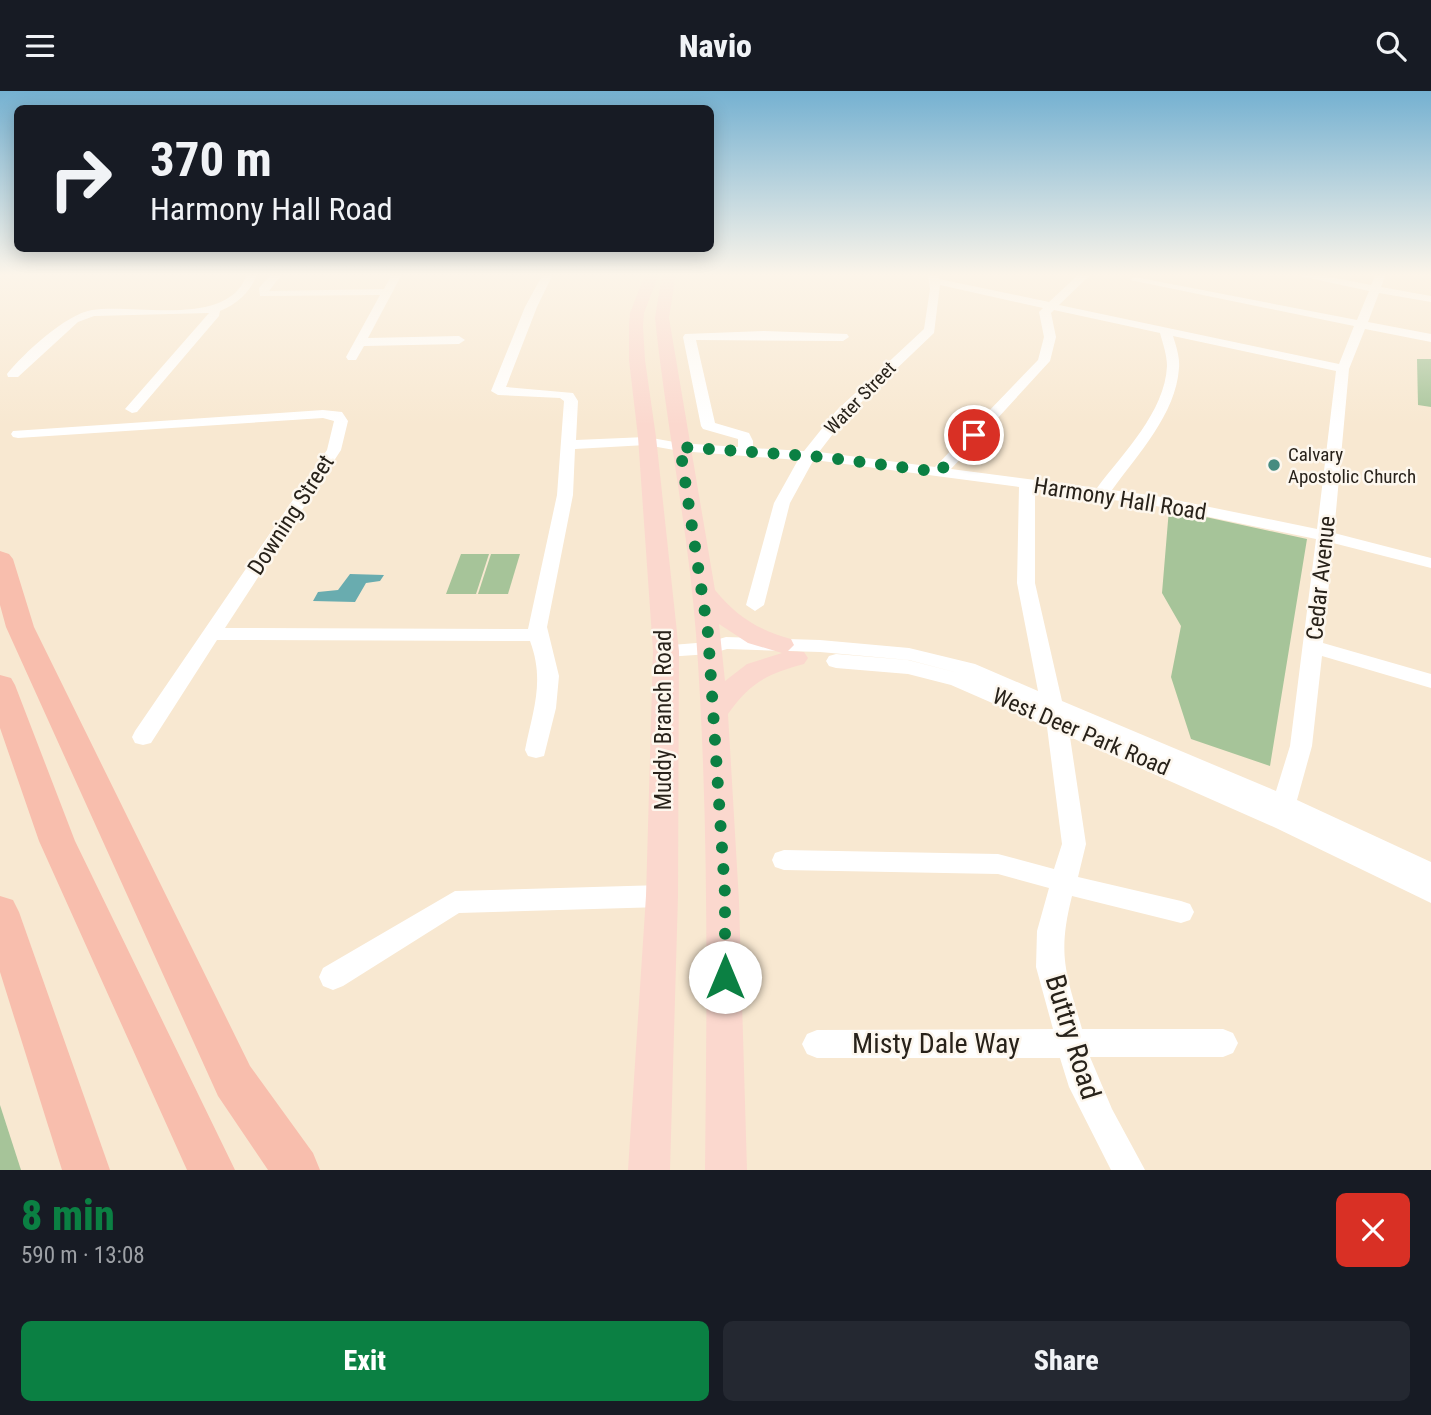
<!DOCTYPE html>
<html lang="en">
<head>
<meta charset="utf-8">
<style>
	body { margin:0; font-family:"Roboto Condensed",sans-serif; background:#242831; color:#f1f3f6; height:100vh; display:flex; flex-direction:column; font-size:26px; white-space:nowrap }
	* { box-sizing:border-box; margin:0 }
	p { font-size:23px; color:#9ea1a6 }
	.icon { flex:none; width:38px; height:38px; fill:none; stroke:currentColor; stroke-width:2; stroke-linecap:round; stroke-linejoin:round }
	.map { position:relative; height:1079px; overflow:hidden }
	.sheet { display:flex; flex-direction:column; background:#171b24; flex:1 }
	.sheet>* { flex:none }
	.banner { position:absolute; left:14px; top:14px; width:700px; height:147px; border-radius:10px; box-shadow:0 4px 18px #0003; background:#171b24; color:#f1f3f6; overflow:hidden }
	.pin { position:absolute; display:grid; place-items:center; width:60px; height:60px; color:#fff; margin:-30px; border:4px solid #fff; border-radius:50%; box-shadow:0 2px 7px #0007 }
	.me { position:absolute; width:77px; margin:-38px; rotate:0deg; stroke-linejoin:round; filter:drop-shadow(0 0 5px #0008) }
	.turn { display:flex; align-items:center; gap:24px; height:147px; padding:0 21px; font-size:32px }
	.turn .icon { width:91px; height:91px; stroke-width:2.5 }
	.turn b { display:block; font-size:49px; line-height:60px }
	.round { display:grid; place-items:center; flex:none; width:74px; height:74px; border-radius:10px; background:#242831 }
	.summary { display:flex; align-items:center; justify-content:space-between; height:119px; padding:0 21px }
	h1 { font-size:42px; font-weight:800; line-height:52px; color:#0b8043 }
	.button { display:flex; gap:14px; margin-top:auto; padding:14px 21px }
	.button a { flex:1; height:80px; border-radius:10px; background:#0b8043; color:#fff; font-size:28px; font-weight:800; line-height:80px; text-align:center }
	.button a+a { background:#242831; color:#f1f3f6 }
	header { display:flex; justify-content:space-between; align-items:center; height:91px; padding:0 21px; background:#171b24; font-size:32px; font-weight:800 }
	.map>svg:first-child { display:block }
	.green { fill:#a6c499 }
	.water { fill:#69acaf }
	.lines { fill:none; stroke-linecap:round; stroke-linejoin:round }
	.minor { fill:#fff; fill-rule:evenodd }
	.major { fill:#fbd8ce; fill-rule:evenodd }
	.highway { fill:#f8bead; fill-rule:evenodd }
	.route { stroke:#0b8043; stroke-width:12; stroke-dasharray:0 21.6 }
	.poi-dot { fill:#478c80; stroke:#fdf7ee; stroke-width:2.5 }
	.labels { text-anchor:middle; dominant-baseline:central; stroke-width:5; stroke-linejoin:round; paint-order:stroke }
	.far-street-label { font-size:19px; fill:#28221a; stroke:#fdf7ee }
	.far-poi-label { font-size:19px; fill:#28221a; stroke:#fdf7ee; text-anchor:start }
	.street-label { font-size:23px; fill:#28221a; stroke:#fdf7ee }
	.near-street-label { font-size:28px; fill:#28221a; stroke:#fdf7ee }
</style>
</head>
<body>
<header><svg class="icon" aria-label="menu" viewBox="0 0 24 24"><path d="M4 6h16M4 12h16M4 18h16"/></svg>Navio<svg class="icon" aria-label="search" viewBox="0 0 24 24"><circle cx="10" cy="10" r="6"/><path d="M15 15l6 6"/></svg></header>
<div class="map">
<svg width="1431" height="1079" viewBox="0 0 1431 1079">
	<rect width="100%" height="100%" fill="#f8e8d1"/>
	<g class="green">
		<polygon points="1417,268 1431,268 1431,316 1418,314"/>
		<polygon points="1169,418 1307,448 1270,675 1191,648 1171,586 1181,535 1162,502"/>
		<polygon points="461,463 489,463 476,503 446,503"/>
		<polygon points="491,463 520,463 508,503 478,503"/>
		<polygon points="0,1014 21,1079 0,1079"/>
	</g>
	<polygon class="water" points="350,483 384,484 380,490 366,492 355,511 313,510 318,501 338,499"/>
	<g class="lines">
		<g class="minor">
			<path d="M247,183H257C251,201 237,213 220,220L219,225L137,321L132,322L125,318L209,222L94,225L78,231L18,286H8L7,283C23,263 66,223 92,219C134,212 229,238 247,183Z"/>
			<polygon points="271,183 282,183 269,200 384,198 392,183 402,183 368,247 459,245 465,249 459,253 364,255 356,269 348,269 346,266 380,204 260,205 259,197"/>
			<path d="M543,183H553L537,216L506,296L573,302L578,310L576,349L646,346L680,352L738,356V348L703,338L701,335L683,246L685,243L764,240L847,243L849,246L843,250L696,249L715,332L749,342L753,350V357L804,360L836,320L924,238L930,198L928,183H938L939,188L1049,211L1079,183H1091L1059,214L1339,273L1354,235L1130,189L1135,186L1357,229L1369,200L1291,183H1315L1371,194L1376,183H1386L1381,196L1431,205V211L1379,202L1368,231L1431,243V251L1365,238L1349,278L1334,442L1431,467V477L1333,452L1323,552L1431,583V597L1322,565L1312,655L1297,709L1431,771V812L1276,737L1070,646L1086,753L1078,786L1181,810L1190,813L1194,821L1190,829L1181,832L1072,805C1057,864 1066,882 1082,938H1223L1233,942L1238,952L1233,962L1223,966H1090L1112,1018L1145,1079H1111L1069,996L1060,967H817L807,963L802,953L807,943L817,939L1053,938L1036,876L1037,840L1049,797L998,783L784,779L775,776L772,769L775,762L784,759L998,763L1054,778L1062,753L1047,636L951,594L908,583L836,577L829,575L826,570L829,565L836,563L908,569L962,583L909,569L820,561L727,558L710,563L666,566L659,565L656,560L659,555L709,551L726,546L820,549L909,557L975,573L1038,600L1017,492L1019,396L822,370H813L790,412L764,514L755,520L746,514L774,412L798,369L680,360L646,354L575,358L573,404L547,536L559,585L556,617L544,665L536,667L528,665L525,659C533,619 545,590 530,550L217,549L151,652L143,654L135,652L132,646L135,640L327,359L334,330L323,327L18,347L13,346L11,343L13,340L323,319L342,321L348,330L341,359L225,537L528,538L557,404L564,310L560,307L498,304L491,300L525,216ZM940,194L1043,217L1039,221L1044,246L1038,269L935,376L819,361L846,326L934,242ZM1054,219L1160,242C1163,253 1167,264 1167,275C1165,321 1123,362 1097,397L951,378L1050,270L1056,246L1051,222ZM1173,245L1336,280L1317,438L1156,405L1112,399C1138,363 1176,323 1179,277C1180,266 1176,255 1173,245ZM1035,398L1156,415L1316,448L1290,655L1276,700L1062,610L1035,492Z"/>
			<polygon points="662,794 671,797 675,805 671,813 662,816 459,822 343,895 333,899 323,895 319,886 323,877 455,800"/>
		</g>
		<g class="major">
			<polygon points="645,183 659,183 644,222 643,235 645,269 656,346 679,560 678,805 670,1079 628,1079 646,805 653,560 638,346 629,269 629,235 630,222"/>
			<path d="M662,183H676L669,227L715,499C736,525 758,539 791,548L794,554L788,560L804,561L808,567L804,573C767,583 751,591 728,623L739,810L747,1079H705C707,900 709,721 696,543C688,437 666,333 655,227ZM719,533L748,552L782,562L747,573L725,590Z"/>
		</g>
		<g class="highway">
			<polygon points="0,460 9,463 13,468 34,536 250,975 313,1062 320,1079 268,1079 218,1005 6,536 0,514"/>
			<polygon points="0,584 11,587 15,594 75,750 235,1079 187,1079 39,750 0,637"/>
			<polygon points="0,805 13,809 19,821 110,1079 62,1079 0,881"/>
		</g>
	</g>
	<linearGradient id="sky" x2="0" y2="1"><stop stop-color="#75b1d1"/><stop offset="0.55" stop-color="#fcf5ea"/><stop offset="1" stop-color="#fcf5ea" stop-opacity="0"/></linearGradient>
	<rect width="1431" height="334" fill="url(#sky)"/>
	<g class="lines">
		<polyline class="route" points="725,886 725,803 708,542 680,356 822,366 939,381 974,344"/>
	</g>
	<circle class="poi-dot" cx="1274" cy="374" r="7"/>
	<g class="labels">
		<g class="far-street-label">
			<text transform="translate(860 307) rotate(-46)">Water Street</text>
		</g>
		<g class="far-poi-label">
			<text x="1288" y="363">Calvary<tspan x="1288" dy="22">Apostolic Church</tspan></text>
		</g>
		<g class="street-label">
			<text transform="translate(1120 408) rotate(9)">Harmony Hall Road</text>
			<text transform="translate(291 424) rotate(-57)">Downing Street</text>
			<text transform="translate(1321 487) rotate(-84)">Cedar Avenue</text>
			<text transform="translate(663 629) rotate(-90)">Muddy Branch Road</text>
			<text transform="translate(1081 641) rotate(23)">West Deer Park Road</text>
		</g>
		<g class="near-street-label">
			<text transform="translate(1073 946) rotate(73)">Buttry Road</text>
			<text x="936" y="952">Misty Dale Way</text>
		</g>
	</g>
</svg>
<div class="pin" style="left:974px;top:344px;background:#d93025"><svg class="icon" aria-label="arrive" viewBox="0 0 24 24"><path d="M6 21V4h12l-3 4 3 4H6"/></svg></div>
<svg class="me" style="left:725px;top:886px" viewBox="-20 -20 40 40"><circle r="19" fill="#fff"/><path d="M0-13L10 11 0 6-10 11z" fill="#0b8043"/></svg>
<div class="banner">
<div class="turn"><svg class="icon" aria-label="right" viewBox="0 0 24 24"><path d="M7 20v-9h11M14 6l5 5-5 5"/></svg><div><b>370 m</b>Harmony Hall Road</div></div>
</div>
</div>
<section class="sheet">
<div class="summary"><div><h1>8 min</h1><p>590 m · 13:08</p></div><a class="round" style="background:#d93025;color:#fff"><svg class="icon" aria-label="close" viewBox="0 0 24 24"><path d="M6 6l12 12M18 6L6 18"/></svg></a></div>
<div class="button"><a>Exit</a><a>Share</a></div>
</section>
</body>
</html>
